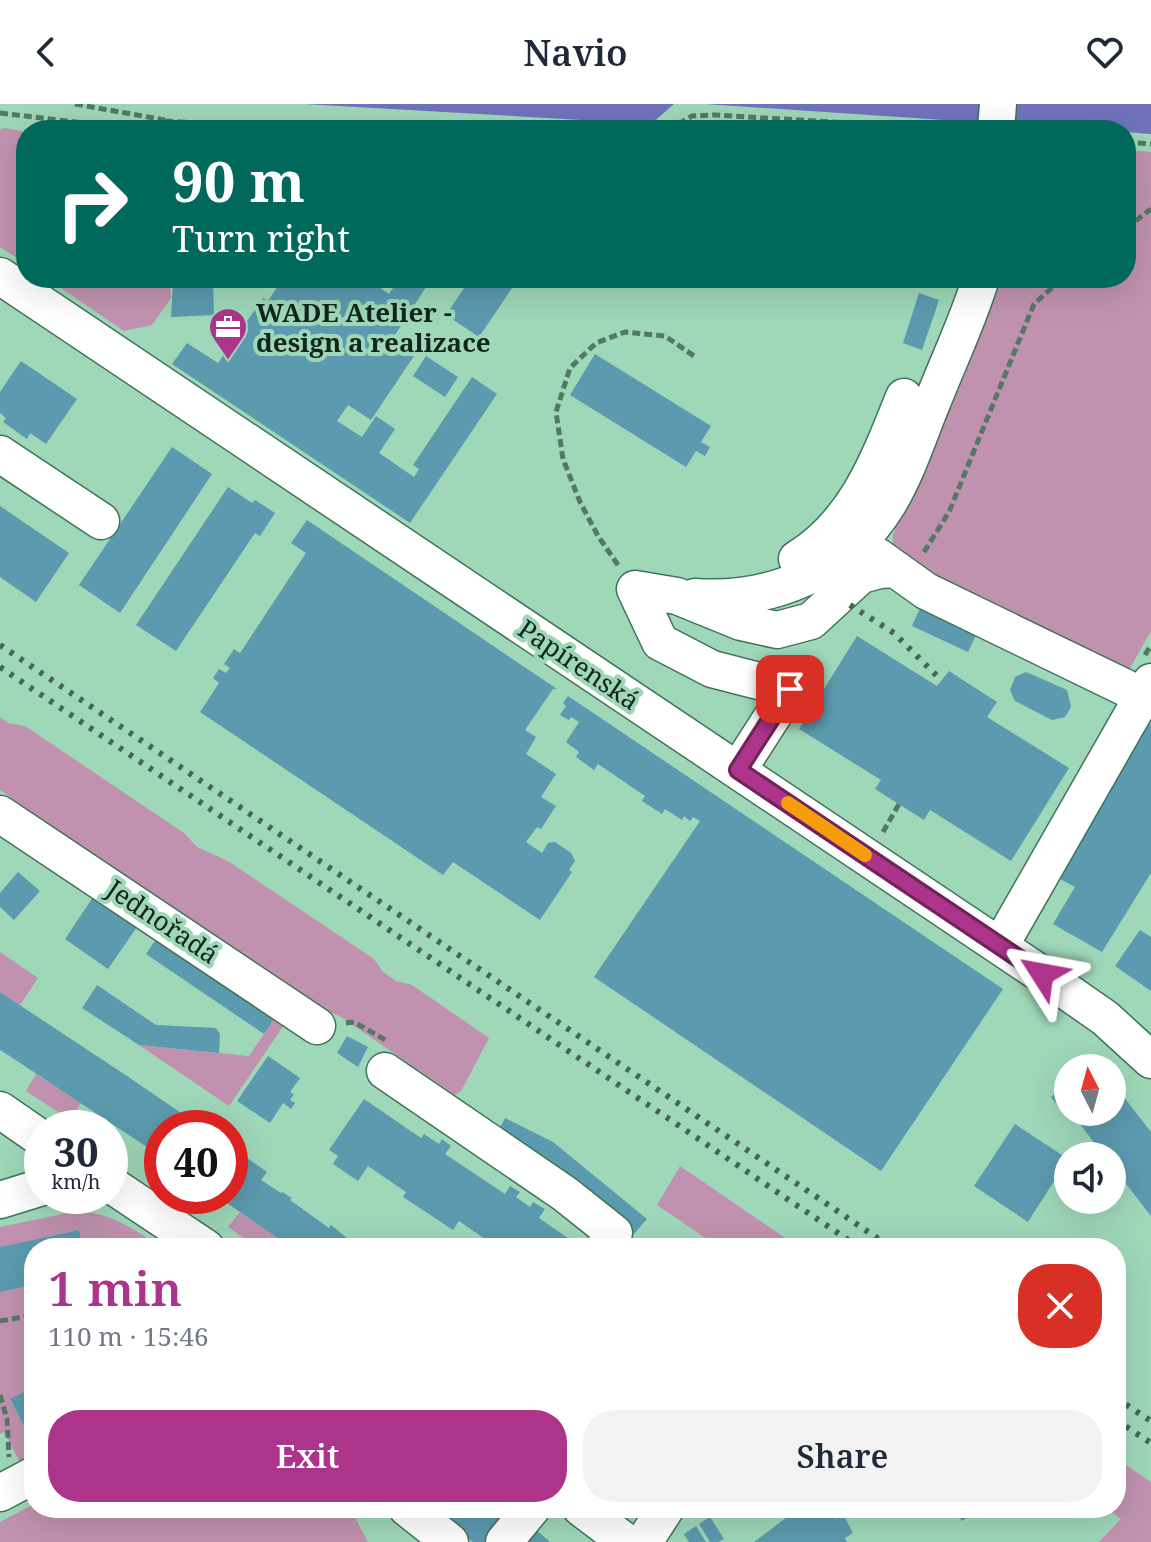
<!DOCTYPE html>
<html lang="en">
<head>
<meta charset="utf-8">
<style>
	body { margin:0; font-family:"Noto Serif",serif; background:#f2f2f3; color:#1f2937; height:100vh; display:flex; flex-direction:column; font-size:30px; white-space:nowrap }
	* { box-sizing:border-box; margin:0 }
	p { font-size:26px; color:#747a83 }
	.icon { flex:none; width:44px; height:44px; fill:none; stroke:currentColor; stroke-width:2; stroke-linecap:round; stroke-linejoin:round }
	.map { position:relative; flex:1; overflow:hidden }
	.details { position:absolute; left:24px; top:1134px; width:1102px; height:280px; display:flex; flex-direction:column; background:#fff; border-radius:32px; box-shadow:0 8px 32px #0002 }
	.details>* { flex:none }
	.hud { position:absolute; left:16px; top:16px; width:1120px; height:168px; border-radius:32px; box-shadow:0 8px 32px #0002; background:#00695c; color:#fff; overflow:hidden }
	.needle { width:52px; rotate:354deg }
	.controls { position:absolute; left:1054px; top:950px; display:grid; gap:16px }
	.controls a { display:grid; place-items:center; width:72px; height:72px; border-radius:50%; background:#fff; box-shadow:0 8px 32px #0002; font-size:40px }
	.speed { position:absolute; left:24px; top:1006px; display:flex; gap:16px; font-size:40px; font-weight:700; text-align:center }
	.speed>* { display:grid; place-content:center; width:104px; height:104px; border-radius:50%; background:#fff; box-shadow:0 8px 32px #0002; line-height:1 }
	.speed small { font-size:20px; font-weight:400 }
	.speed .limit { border:12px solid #d22; background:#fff; color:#111 }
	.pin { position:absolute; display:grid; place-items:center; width:68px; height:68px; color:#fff; margin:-34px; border-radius:16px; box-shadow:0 4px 12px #0006 }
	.me { position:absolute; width:88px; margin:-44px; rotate:304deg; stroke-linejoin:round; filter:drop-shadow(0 0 6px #0008) }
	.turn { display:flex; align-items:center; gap:28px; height:168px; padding:0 24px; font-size:36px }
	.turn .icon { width:104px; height:104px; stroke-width:2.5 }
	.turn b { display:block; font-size:56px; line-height:68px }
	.round { display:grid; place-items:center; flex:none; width:84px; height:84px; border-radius:32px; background:#f2f2f3 }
	.headline { display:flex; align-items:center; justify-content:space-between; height:136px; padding:0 24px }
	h1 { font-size:48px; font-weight:600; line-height:60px; color:#ac348a }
	.button { display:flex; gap:16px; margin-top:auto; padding:16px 24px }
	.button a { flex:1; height:92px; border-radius:32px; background:#ac348a; color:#fff; font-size:32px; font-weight:600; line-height:92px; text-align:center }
	.button a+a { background:#f2f2f3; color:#1f2937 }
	header { display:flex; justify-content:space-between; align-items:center; height:104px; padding:0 24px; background:#fff; font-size:36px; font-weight:600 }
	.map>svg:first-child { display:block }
	.green { fill:#c192af }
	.water { fill:#7072bc }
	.building { fill:#5c9aaf }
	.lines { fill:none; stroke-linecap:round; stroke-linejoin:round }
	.minor-casing { stroke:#3f745a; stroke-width:39 }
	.path { stroke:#537966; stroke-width:5; stroke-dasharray:8 4; stroke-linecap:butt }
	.minor { stroke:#fff; stroke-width:36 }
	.rail { stroke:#446755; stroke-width:6; stroke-dasharray:4 8; stroke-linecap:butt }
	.route-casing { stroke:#70225a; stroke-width:20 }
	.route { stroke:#ac348a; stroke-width:14 }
	.slow { stroke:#f59e0b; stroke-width:14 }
	.labels { text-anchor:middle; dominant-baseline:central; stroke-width:8; stroke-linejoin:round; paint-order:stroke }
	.poi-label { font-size:26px; font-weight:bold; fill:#10261c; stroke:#9fd7b9; text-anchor:start }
	.street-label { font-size:26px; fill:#10261c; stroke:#9fd7b9 }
</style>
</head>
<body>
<header><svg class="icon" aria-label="back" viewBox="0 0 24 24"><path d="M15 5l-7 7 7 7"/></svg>Navio<svg class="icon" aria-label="heart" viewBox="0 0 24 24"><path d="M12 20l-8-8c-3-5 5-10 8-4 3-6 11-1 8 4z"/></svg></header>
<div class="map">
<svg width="1151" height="1438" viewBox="0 0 1151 1438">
	<rect width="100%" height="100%" fill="#9fd7b9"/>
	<g class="green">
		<polygon points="5,24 26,28 26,160 0,143 0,25"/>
		<polygon points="1126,46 1151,48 1151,527 1125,573 892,460 893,431 992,174 1126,174"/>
		<polygon points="46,174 170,174 171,194 152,221 124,227"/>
		<polygon points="0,613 8,619 25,622 184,729 197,743 228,757 374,855 383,868 396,877 412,881 489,934 461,987 455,991 341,913 306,897 179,812 0,686"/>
		<polygon points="0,848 38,874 20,901 0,888"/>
		<polygon points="276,912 286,918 229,1002 139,941 249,952"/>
		<polygon points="36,970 81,999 70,1016 26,987"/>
		<polygon points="680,1062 800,1144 720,1144 657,1101"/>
		<path d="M77,1107C112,1109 134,1125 162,1144H83L79,1126L0,1143V1123Z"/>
		<polygon points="240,1108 292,1144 258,1144 228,1123"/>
		<polygon points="34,1181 34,1283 10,1296 31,1335 34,1334 34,1356 22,1362 4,1328 0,1330 0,1188"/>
		<polygon points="1116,1354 1151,1378 1151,1438 1099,1438 1121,1415 1106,1404 1116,1404"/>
		<polygon points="34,1400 34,1404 350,1404 368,1438 0,1438 0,1418"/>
	</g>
	<g class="water">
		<polygon points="304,0 674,0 651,20"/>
		<polygon points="705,0 1151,0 1151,30 1126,28 1126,26 1093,26"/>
	</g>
	<g class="building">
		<polygon points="283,174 366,174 389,190 400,174 432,174 395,231 418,246 371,316 348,301 337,317 362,333 376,312 395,325 379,349 414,373 419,365 413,361 472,273 497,290 410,419 172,260 187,239 218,259 263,194 268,197"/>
		<polygon points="471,174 519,174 479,233 446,211"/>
		<polygon points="213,177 214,211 171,213 173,178"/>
		<polygon points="919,189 939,196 922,246 903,239"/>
		<polygon points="595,250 711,322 701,338 710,343 705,352 696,347 686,363 570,291"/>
		<polygon points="426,252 458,273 445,293 413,272"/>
		<polygon points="21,257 77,295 46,340 30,329 27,335 3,318 6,314 0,309 0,288"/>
		<polygon points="172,343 212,370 120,509 79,481"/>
		<polygon points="228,383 252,399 255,396 275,409 260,432 255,429 176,547 136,521"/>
		<polygon points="0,402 69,449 36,498 0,473"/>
		<polygon points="307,416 557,585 553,585 525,626 536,633 526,650 556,670 541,693 556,702 541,725 537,723 526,738 542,749 548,739 555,738 571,749 575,757 569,766 572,768 540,816 453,758 443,771 200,608 219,579 213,574 219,565 226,569 230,564 224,560 234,545 240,549 306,449 291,439"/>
		<polygon points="924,495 979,525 968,548 912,522"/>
		<polygon points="857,532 937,582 949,567 997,598 987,613 1069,664 1011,757 930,706 924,716 875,685 881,676 799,625"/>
		<polygon points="1026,568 1067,586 1071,603 1065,613 1052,616 1015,597 1010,586 1015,573"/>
		<polygon points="568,592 1003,885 881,1067 594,873 700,717 693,713 690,717 684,712 682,716 665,705 662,710 642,697 645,692 598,660 594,666 576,653 579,648 566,638 579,618 571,613 569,616 560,611 566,602 563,599"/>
		<polygon points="1149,619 1151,620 1151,769 1102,848 1053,820 1075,783 1060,775"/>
		<polygon points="18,768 40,787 14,816 0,803 0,789"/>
		<polygon points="95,790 139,820 108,865 65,835"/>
		<polygon points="1140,826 1151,833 1151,887 1115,862"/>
		<polygon points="158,832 276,912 264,930 146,850"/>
		<polygon points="97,881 156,921 216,924 220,930 219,949 139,941 82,904"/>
		<polygon points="0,888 130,974 203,1024 162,1024 162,1053 8,951 0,946"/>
		<polygon points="347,932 368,943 358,963 337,949"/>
		<polygon points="268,952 300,974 290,988 294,990 290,996 295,999 291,1005 283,999 270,1019 237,997"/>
		<polygon points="1102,954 1110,964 1089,964"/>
		<polygon points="1112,978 1151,1028 1151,1112 1112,1062 1112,1052 1104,1052 1071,1008 1112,1008"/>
		<polygon points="1068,980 1068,1000 1061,1006 1051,993"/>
		<polygon points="364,995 421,1034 424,1030 439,1040 442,1035 451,1042 445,1050 505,1090 510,1082 520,1088 516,1093 530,1103 533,1098 545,1105 539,1114 578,1141 576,1144 498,1144 459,1117 453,1126 403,1093 406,1088 368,1062 358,1077 333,1060 338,1052 329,1046"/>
		<polygon points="505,1014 553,1038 647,1115 632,1132 538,1055 495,1033"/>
		<polygon points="1015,1020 1068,1055 1028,1118 974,1082"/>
		<polygon points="230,1042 267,1068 261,1076 281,1089 282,1088 292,1094 290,1096 329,1124 331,1121 359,1144 292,1144 224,1097 219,1092 230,1092"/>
		<polygon points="79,1126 83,1144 34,1144 34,1181 0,1188 0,1143"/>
		<polygon points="34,1283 34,1334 31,1336 10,1295"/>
		<polygon points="426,1404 501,1404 506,1408 484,1438 473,1438"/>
		<polygon points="704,1404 722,1404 710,1412"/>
		<polygon points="799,1404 829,1404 835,1415 843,1410 853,1429 845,1434 847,1438 754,1438"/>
		<polygon points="953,1404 979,1404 962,1417"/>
		<polygon points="710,1413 724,1435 718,1438 710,1438 699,1420"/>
		<polygon points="696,1422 706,1438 689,1438 684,1430"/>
		<polygon points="536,1426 550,1438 525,1438"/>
	</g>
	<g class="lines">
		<defs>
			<g id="minor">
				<polyline points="996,26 998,0"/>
				<polyline points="0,172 1062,884 1105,914 1151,956"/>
				<polyline points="0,350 101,417"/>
				<polyline points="877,452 926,487 1126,584"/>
				<path d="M797,455C856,419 879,355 904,293"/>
				<path d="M695,493C771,498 847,468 888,400C907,369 918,333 932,299C948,258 968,217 981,174"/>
				<polyline points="738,666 790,585 712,565 660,538 635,485 677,492 741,518 777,526 811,517 861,471 880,466 895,465"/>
				<polyline points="0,710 317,922"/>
				<polyline points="1000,842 1151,578"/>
				<polyline points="385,967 565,1090 614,1129 604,1144"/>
				<polyline points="0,1006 42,1035"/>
				<polyline points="110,1080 206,1144"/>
				<polyline points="0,1096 42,1083"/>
				<polyline points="0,1389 34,1371"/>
				<polyline points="407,1404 450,1438"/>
				<polyline points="581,1404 626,1438"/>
				<polyline points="504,1438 532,1404"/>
				<polyline points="644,1438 666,1404"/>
			</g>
		</defs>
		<use href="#minor" class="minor-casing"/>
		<g class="path">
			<polyline points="75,0 165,16"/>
			<polyline points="0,9 142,26 167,17 294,25 380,26"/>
			<polyline points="668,26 692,12 715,11 967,26"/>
			<polyline points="1126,38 1151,40"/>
			<polyline points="1126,124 1151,105"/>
			<polyline points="924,448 949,408 1034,200 1063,174"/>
			<polyline points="618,461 598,432 580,398 563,355 556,308 570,264 596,239 625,228 665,232 694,252"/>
			<polyline points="1145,551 1151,541"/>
			<polyline points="883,728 899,700"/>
			<polyline points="346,919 354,918 387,937"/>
			<polyline points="64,1105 89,1099"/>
			<polyline points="0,1217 34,1211"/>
			<polyline points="0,1291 7,1315 9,1353"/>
		</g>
		<use href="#minor" class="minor"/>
		<g class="rail">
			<polyline points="850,501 894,529 941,576"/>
			<polyline points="0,541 892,1144"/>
			<polyline points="0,563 860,1144"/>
			<polyline points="1116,1294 1151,1317"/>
			<polyline points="1116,1316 1151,1339"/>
		</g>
	</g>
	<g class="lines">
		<defs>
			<polyline id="route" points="790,585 738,666 1042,870"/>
		</defs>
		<use href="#route" class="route-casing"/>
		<use href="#route" class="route"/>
		<polyline class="slow" points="788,699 865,751"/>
	</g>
	<defs>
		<symbol id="office-pin" viewBox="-11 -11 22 30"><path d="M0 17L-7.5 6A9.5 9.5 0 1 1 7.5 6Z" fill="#ac348a" stroke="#9fd7b9"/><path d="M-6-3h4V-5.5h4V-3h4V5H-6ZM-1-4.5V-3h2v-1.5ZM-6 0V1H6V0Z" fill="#fff"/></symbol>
	</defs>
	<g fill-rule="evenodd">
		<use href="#office-pin" x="206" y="201" width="44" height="60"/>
	</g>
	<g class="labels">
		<g class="poi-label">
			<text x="256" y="208">WADE Atelier -<tspan x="256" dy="30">design a realizace</tspan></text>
		</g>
		<g class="street-label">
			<text transform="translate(579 560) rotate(34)">Papírenská</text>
			<text transform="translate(163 817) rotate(34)">Jednořadá</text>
		</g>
	</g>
</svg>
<div class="controls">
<a><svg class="needle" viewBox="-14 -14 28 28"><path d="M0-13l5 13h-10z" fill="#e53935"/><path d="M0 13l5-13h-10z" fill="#747a83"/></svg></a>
<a><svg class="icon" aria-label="sound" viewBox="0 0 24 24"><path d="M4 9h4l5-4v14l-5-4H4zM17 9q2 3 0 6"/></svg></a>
</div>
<div class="speed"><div>30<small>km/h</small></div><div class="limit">40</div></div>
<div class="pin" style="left:790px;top:585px;background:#d93025"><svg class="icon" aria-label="arrive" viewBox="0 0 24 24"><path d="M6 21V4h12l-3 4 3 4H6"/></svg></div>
<svg class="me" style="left:1042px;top:870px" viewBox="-20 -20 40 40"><path d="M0-17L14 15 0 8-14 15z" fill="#ac348a" stroke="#fff" stroke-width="4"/></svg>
<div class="hud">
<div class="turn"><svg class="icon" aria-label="right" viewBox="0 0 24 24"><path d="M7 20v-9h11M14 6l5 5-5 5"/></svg><div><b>90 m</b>Turn right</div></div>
</div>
<section class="details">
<div class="headline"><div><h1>1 min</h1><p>110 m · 15:46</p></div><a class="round" style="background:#d93025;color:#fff"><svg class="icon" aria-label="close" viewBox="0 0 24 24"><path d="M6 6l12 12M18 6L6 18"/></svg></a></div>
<div class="button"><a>Exit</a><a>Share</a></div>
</section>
</div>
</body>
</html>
